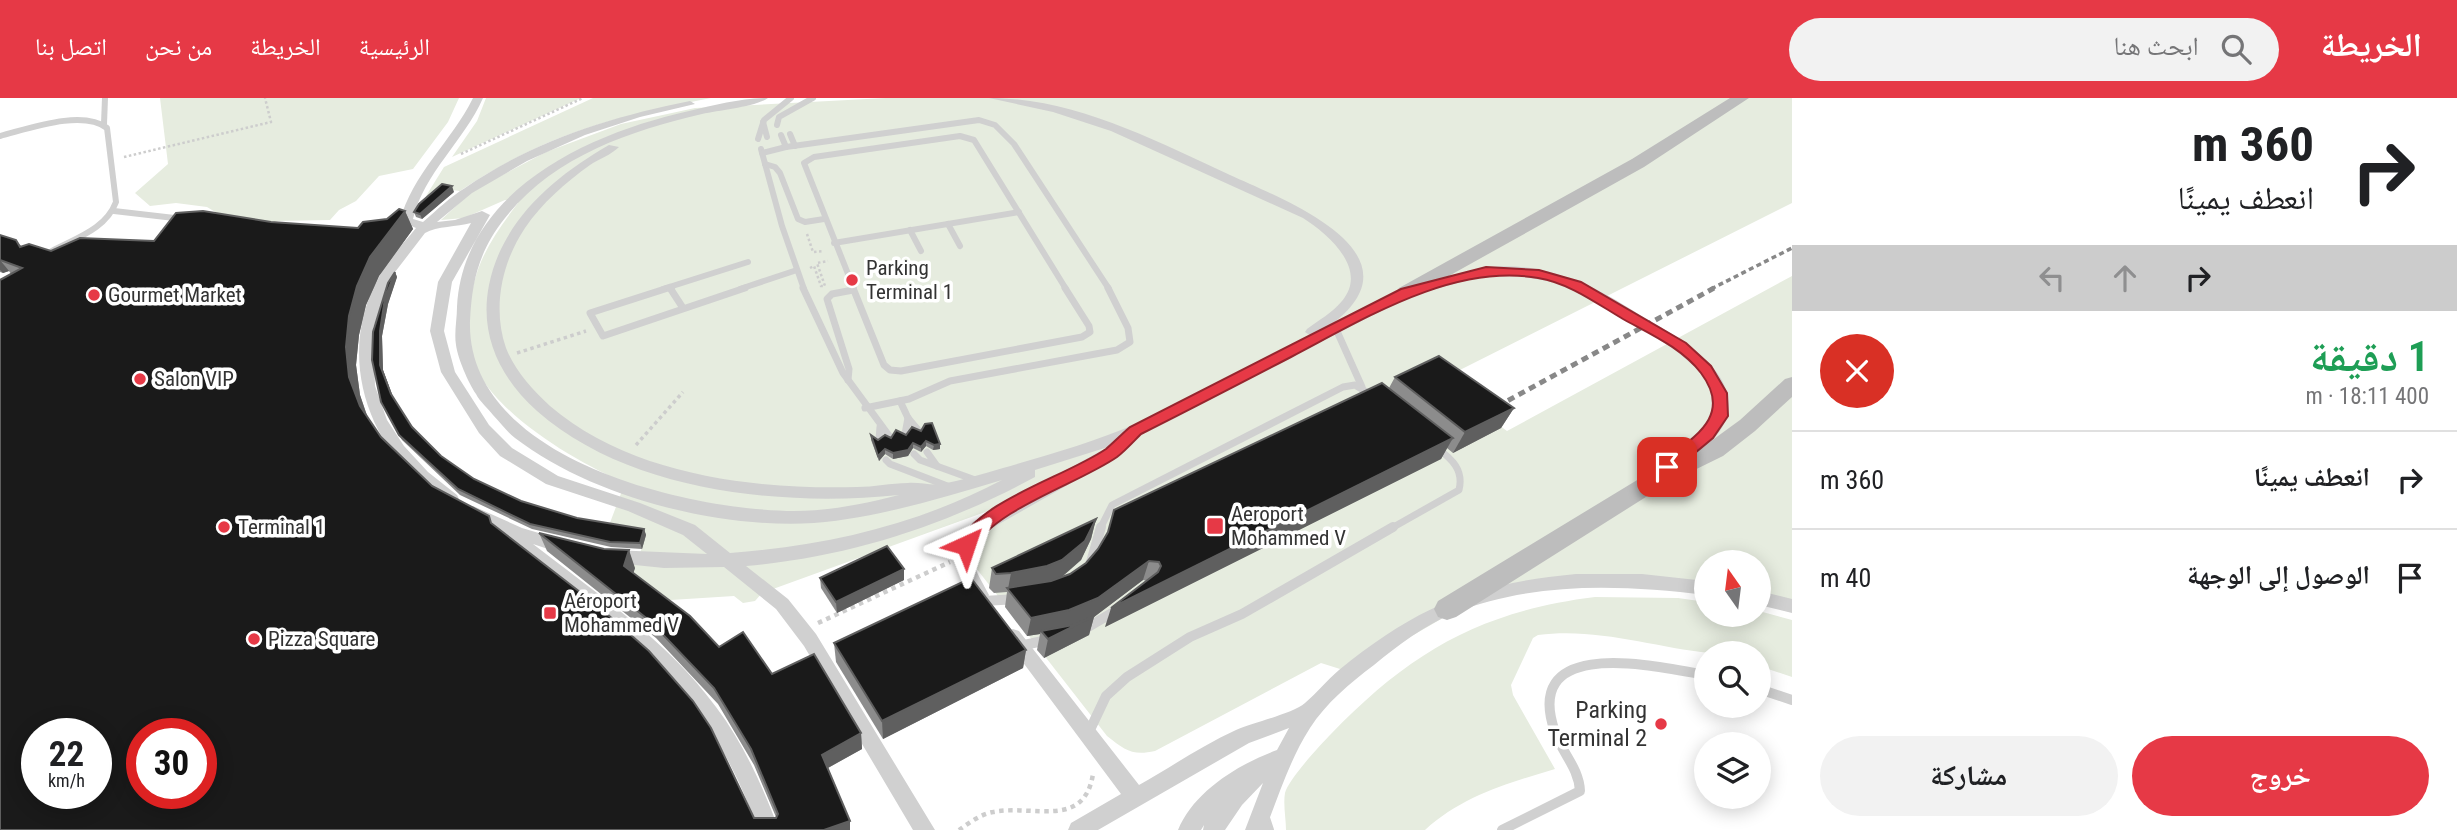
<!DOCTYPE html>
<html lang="ar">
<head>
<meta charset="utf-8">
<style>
	body { margin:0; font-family:"Roboto Condensed","Noto Naskh Arabic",sans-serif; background:#f2f2f2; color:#202124; direction:rtl; height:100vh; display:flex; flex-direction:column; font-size:26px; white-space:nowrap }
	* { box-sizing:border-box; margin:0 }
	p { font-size:23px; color:#757577 }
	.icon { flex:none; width:38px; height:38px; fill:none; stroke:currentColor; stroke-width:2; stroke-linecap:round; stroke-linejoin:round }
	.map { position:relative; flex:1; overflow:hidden; direction:ltr }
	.side { display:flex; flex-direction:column; background:#fff; width:665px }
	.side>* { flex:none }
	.guide { background:#fff; color:#202124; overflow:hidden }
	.needle { width:46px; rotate:346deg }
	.tools { position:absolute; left:1694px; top:452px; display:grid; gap:14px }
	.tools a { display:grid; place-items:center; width:77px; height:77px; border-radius:50%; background:#fff; box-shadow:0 4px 18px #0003; font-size:35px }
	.speed { position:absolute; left:21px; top:620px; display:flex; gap:14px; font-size:35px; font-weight:700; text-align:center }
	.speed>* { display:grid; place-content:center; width:91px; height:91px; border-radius:50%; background:#fff; box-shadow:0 4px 18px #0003; line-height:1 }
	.speed small { font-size:18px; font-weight:400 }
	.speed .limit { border:10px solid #d22; background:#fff; color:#111 }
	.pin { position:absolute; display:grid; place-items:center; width:60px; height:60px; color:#fff; margin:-30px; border-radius:14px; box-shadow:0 4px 10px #0006 }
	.me { position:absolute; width:77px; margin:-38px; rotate:42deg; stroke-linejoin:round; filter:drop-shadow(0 0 5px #0008) }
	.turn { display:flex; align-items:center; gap:24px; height:147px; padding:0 28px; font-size:32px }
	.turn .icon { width:91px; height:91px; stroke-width:2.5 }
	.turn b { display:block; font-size:49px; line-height:60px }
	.lanes { display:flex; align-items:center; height:66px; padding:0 28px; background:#0003; justify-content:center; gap:35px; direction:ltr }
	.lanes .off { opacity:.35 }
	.round { display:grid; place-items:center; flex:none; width:74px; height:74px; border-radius:37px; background:#f2f2f2 }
	.overview { display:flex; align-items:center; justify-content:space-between; height:119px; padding:0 28px }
	h1 { font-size:42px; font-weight:700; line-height:52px; color:#1e9e55 }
	.button { display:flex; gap:14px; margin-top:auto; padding:14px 28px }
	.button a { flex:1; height:80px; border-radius:42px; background:#e63946; color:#fff; font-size:28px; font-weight:700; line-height:80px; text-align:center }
	.button a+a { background:#f2f2f2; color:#202124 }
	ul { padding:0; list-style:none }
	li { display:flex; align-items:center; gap:21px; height:98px; padding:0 28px; border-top:2px solid #e0e0e0 }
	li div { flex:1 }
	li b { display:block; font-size:26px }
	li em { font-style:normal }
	header { display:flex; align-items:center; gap:42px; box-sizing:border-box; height:98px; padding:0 35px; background:#e63946; color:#fff }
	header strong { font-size:33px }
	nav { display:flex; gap:38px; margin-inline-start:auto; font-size:24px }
	.search { width:490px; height:63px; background:#f2f2f2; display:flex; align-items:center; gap:18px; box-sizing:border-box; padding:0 24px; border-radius:38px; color:#757577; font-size:26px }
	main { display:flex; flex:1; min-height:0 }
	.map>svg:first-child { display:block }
	.green { fill:#e6ecdf }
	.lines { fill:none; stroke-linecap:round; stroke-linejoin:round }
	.path-far2 { stroke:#cdcdcd; stroke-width:2.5; stroke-dasharray:2.5 2.5; stroke-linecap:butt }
	.path-far1 { stroke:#cdcdcd; stroke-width:3.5; stroke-dasharray:3.5 3.5; stroke-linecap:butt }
	.path { stroke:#cdcdcd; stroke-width:4.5; stroke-dasharray:4.5 4.5; stroke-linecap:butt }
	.service-far2 { stroke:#d0d0d0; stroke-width:6 }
	.service-far1 { stroke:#d0d0d0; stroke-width:7 }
	.service { stroke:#d0d0d0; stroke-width:10 }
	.minor { fill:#d0d0d0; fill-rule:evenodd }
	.secondary { fill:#bdbdbd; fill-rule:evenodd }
	.rail-far1 { stroke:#888; stroke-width:3.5; stroke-dasharray:5 3.5; stroke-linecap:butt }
	.rail { stroke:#888; stroke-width:5; stroke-dasharray:7 5; stroke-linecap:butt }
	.wall { fill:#8c8c8c }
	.shaded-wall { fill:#5f5f5f }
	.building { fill:#1a1a1a; stroke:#5f5f5f; stroke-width:2; fill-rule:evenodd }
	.route { fill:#e63946; stroke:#96252e; stroke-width:2 }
	.poi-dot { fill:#e63946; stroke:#fff; stroke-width:2.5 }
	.labels { text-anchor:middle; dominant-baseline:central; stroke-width:7; stroke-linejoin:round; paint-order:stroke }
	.poi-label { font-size:21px; fill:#333; stroke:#fff; text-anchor:start }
	.near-poi-label { font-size:24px; fill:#333; stroke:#fff; text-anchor:end }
</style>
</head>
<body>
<header>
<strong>الخريطة</strong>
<div class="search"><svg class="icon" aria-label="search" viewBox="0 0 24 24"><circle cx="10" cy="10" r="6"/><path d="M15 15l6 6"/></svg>ابحث هنا</div>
<nav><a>الرئيسية</a><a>الخريطة</a><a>من نحن</a><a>اتصل بنا</a></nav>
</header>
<main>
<section class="side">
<div class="guide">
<div class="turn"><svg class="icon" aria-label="right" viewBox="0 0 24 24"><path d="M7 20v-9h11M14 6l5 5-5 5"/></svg><div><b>360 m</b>انعطف يمينًا</div></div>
<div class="lanes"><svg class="icon off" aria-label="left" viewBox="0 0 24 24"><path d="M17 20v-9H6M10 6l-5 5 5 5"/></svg><svg class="icon off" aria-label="ahead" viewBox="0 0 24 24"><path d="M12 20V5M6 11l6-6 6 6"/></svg><svg class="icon" aria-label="right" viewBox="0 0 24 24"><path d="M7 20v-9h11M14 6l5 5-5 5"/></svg></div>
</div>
<div class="overview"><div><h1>1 دقيقة</h1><p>400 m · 18:11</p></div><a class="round" style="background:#d93025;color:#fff"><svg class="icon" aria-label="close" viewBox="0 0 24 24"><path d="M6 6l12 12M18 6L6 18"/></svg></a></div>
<ul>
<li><svg class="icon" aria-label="right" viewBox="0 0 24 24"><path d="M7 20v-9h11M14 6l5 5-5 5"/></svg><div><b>انعطف يمينًا</b></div><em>360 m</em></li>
<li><svg class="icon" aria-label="arrive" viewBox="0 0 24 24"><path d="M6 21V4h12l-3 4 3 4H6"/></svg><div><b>الوصول إلى الوجهة</b></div><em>40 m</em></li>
</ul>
<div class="button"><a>خروج</a><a>مشاركة</a></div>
</section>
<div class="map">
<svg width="1792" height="732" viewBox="0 0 1792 732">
	<rect width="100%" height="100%" fill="#fff"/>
	<g class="green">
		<polygon points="160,0 459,0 448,24 413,71 379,78 356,103 339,112 330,122 278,123 265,126 232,124 207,109 176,105 150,108 135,95 168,66"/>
		<polygon points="486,0 581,0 452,59 477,23"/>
		<path d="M593,0H711C610,20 548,35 460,93L444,91L424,107L426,98L444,69Z"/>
		<path d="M886,0H1792V105L1438,283L1507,333L1792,178V508L1759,498V464H1706V490L1622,481L1502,496L1455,513L1410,539L1356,576L1321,565L1155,653C1132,658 1125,652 1107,638L976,470L968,455L974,426L988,413L762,495L755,503L743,505L734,498L655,503L583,460L636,467L646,437L608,430L625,385C574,363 478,308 468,247C467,239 469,229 469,221C471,171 489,143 518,105L505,102L464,120L441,122L469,96L485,86L546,54L621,26L695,10Z"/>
		<path d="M1595,499L1678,500L1706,504V516H1759V513L1792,522V579L1759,568V555C1743,555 1726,556 1710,555C1653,549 1596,529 1538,537L1533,540L1511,587L1513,597L1555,671C1508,685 1462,698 1425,732H1286C1286,721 1283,706 1285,695C1288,682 1321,646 1331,636C1410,554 1481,513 1595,499Z"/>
	</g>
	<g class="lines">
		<g class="path-far2">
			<polyline points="461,56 583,0"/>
			<polyline points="124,59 271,24 265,0"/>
			<polyline points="807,136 813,154 824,153"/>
			<polyline points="810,170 814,168 821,188 825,188 817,165 828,163"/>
		</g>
		<g class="path-far1">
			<polyline points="517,255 586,233"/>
			<polyline points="636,347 683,294"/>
		</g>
		<g class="path">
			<polyline points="818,525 950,464"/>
			<path d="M959,732C969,725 981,716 993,714C1033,706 1084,732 1093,676"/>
		</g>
		<g class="service-far2">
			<polyline points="763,24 767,39"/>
			<polyline points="104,26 105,0"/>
			<polyline points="777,27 779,19 813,0"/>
			<polyline points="790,36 795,48"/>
			<polyline points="781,37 786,49"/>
			<path d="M0,38C28,31 82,11 107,30L116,104C106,131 76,140 52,153"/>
			<polyline points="758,41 764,22 791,0"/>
			<polyline points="761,51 782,128 804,191"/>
			<polyline points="762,55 786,49 979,22 995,27 1014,46 1109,191"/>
			<polyline points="765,66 775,69 780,75 798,121 805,124 824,121"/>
			<polyline points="114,113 183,121"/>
			<polyline points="948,126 960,148"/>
			<polyline points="910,132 921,153"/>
			<polyline points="834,145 1019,114"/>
			<polyline points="670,189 672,191"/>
			<polyline points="663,191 748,164"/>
			<polyline points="740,191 797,172"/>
			<polyline points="854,191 804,65 814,59 960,38 974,42 1066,191"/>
		</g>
		<g class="service-far1">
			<polyline points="668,190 590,215 603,238 745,190"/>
			<polyline points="670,190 683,210"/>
			<polyline points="803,190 843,275 890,339"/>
			<polyline points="853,190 884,267 890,272 901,273 1082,239 1090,234 1089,228 1065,190"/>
			<polyline points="1336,231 1362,289"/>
			<polyline points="848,282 849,271 827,201 832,196 853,192"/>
			<polyline points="900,303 908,320 919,333"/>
			<polyline points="865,310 909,301 950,283 1117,252 1130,244 1128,230 1108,190"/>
			<polyline points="905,336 908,320"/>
			<polyline points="879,341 880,329"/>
			<polyline points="927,354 937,368"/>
			<polyline points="914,356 920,362 978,383"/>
			<polyline points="886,362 890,366 950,389"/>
			<polyline points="1100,431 1112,407 1343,289 1355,287 1373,298"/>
			<path d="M1390,431L1459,392C1464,372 1452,361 1437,350"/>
		</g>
		<g class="service">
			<polyline points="1091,464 1101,429"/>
			<polyline points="984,503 1017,501"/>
			<polyline points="1083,532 1117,512"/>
			<polyline points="1020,548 1047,542"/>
			<polyline points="1759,591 1792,602"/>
			<polyline points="1088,636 1106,598 1127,579 1190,539 1242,516 1393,429"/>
			<polyline points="1264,717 1269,732"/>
			<path d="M1502,732L1580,693C1579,670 1562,655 1555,634C1521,537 1654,568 1706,577"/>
		</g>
		<g class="minor">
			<path d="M473,0H483C464,43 424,75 413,121L423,124C437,112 450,99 465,90C533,43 610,19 690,3L695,6L640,19L585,37L527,63L472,95L437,124L455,122L482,113L490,117L452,184L444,233L455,274L489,327L512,350L558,378L640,405L695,427L730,455C825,448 917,427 1002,382C941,400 878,420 814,425C718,431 592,399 515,340C507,334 500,324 493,317C488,310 480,304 476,296C468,284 458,261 456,247C454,235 457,221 457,209C463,92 590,35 689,13C716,7 741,0 768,0C755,9 720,12 702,16C629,33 553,59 505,120C479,153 472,182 470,223C466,361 687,412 794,413C829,413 864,406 899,397C781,409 629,394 537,313C500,280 479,237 489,187C502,122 555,78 609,47L619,49C611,57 599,61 590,67C565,85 542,105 525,130C502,164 492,210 506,250C515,273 532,291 550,308C630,377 755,392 857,389C874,389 891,385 908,385C919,384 932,388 942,386C962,382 983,376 1003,370C1048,357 1094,344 1138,325C1197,300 1253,267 1311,238L1305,234L1307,231C1319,222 1332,215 1342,203C1369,171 1328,136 1303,120L1111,33L1053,14L989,0C1074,0 1154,42 1230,77C1287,103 1429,157 1328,229C1351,217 1374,204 1398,193C1406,189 1416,189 1424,186C1446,180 1468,171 1491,169C1518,166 1549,172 1574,182C1598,190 1619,204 1640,217C1672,236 1735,268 1728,313C1724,345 1683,360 1666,383H1654L1652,379L1661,366L1698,337L1710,323L1713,314L1714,298L1709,285L1701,274L1674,251L1595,202L1554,184L1513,177L1479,179L1410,198L1140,337L1117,359L985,434C964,460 976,472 989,497L986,502L980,504L974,502C955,475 951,451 973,424L1108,349L1035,372V379C944,428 849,459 746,468L788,501L816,536L935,732H913L804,548L776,511L724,469L664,470L606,464L603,459L606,454L612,452L707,456L683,437L628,413L546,386L500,358L479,335L441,274L430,233L438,184L471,125C457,129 437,128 425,135L392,178L373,230L375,288L387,322L404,348L428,374L457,397L459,401L457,405C443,410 426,392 417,383C360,330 340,246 380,177C389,160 404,145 416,130L400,123C412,76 452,43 473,0Z"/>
			<path d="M473,408L522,430L569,444L571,449L569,454L563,456L533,446C597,496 667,542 716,609C744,646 763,689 779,732H759C743,692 726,652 700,618C647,546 571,496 501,441L500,434L467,419L465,414L467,409Z"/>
			<path d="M1576,476H1642L1706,483V497C1622,487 1535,483 1454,515C1425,527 1398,547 1374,567C1350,585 1326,605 1310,630C1290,661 1279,697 1265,732H1245L1263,685L1242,707L1225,732H1203L1204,727L1201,732H1178C1194,693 1239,666 1277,652L1289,630L1249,645L1098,732H1068L1071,725L1121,696L1004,539L1007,533L1013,531L1019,533L1139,687C1171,669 1203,647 1236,632C1254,624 1292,616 1305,605C1317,595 1327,582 1339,572C1419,507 1474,486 1576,476Z"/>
			<polygon points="1759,493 1792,501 1792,515 1759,507"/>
		</g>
		<g class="secondary">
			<polygon points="1730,0 1749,0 1644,69 1413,198 1399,198 1396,194 1399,190 1632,61"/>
			<polygon points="1792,279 1792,299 1755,333 1723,358 1668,385 1456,519 1447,522 1438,519 1434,511 1438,503 1652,373 1707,346 1740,322 1785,281"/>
		</g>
		<polyline class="rail-far1" points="1711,191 1792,150"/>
		<polyline class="rail" points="1487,314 1714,190"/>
	</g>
	<g class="wall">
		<polygon points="454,94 422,121 416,119 414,114"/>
		<polygon points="405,113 413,131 379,178 366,207 359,237 356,267 360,297 368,320 381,339 432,388 493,427 754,720 776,720 776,719 754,667 718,606 656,540 547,453 539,435 635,470 633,475 719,549 772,576 861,635 862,651 828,670 850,723 0,732 11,176 9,173 3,175 0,174 0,137 16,142 22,149 51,153 154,143 271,124 358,130 387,121"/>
		<polygon points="395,174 397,179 388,206 382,238 383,272 393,299 412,329 441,358 474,381 521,403 577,420 644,431 646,437 642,451 611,449 532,431 460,397 402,342 381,304 372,262"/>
		<polygon points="1395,279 1514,310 1501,330 1453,355 1447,350 1441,361 1105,529 1147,483 1143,482 1094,519 1089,537 1044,560 1037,552 1040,536 1027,538 1005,509 1007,494 994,495 989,490 992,470 1096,421 1091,441 1081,462 1062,479 1070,476 1389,290"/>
		<polygon points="912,329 940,351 933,352 926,348 921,354 913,350 908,358 893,361 885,356 879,363 871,342 871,337 878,342 891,340 906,337"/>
		<polygon points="904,471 904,482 837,515 821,490 820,480"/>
		<polygon points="834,545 1026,552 1023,570 883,641 836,564"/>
	</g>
	<g class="shaded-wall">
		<polygon points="452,88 454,94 422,121 420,116"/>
		<polygon points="405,113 413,131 379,178 366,207 359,237 356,267 360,297 370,327 360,308 349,279 346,249 349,218 357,188 370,159"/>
		<polygon points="0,162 9,173 3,175 0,172"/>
		<polygon points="395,174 397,179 388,206 382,238 383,272 394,302 380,267 380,233 385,200"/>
		<polygon points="1514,310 1501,330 1453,355 1465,334"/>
		<polygon points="1453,340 1441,361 1105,529 1111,510"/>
		<polygon points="926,343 926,348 921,354 921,349"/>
		<polygon points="913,345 913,350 908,358 893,361 893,355"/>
		<polygon points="940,346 940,351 933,352 934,347"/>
		<polygon points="885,351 885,356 879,363 878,358"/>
		<polygon points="1096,421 1091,441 1081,462 1058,482 1008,491 1011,475"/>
		<polygon points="644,431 646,437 642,451 640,445"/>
		<polygon points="629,452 635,470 630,486 624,468"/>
		<polygon points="1149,463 1143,482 1094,519 1089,537 1044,560 1048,541 1065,531 1041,533 1040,536 1027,538 1031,520"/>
		<polygon points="904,471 904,482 837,515 836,504"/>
		<polygon points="1026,552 1023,570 883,641 882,623"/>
		<polygon points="861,635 862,651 824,672 822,657"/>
		<polygon points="850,723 850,732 824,732"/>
	</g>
	<g class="building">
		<polygon points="442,86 452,88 420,116 414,114 419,106"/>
		<path d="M399,111L405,113L370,159L357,188L349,218L346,249L349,279L360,308L381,339L432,388L489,418L491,425L598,508L649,553L693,603L711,630L754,720H776L778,716L751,651L714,590L650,523L539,435L604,451L629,452L624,468L690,518L719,549L743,534L772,576L814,556L861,635L822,657L850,723L824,732H0V182L22,170L0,162V137L16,142L20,149L29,146L51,153L80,140L154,143L176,115L203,113L271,124L358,130L363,124L387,121ZM37,635H96V695H37ZM142,635H201V695H142Z"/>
		<polygon points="395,174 385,200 380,233 380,267 391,296 412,329 441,358 474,381 521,403 577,420 644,431 640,445 610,444 530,426 458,391 399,337 381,304 372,262 373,234 388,185"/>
		<polygon points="1439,258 1514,310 1465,334 1395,279"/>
		<polygon points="1382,285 1453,340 1111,510 1158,474 1161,468 1159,464 1149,463 1098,500 1069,512 1031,520 1007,490 1051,483 1070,476 1086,465 1098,451 1108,434 1114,412"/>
		<polygon points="932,325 940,346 934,347 926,343 921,349 913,345 908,352 893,355 885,351 878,358 871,337 878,342 885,337 891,340 896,332 906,337 912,329 921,333 925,326"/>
		<polygon points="1096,421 1085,443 1062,462 1047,468 1011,475 996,476 992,470"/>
		<polygon points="887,448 904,471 836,504 820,480"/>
		<polygon points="971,480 1026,552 882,623 834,545"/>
		<polygon points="1094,518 1048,541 1041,533 1073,527"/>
	</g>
	<path class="route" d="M1486,169L1539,172L1581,184L1686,245L1711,268L1727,295L1728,318L1713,340L1672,374H1661L1659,369L1661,365C1692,340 1734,319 1701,275C1682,250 1650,236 1623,221C1596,205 1569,185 1538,180C1453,165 1364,221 1291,259C1241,285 1191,311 1141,336C1133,344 1125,353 1117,359C1078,386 994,411 972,452H960L957,447C981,401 1063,380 1106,351C1114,344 1122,336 1130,329L1401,191Z"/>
	<g class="poi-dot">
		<circle cx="852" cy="182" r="7"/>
		<circle cx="94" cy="197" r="7"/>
		<circle cx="140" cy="281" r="7"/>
		<rect x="1206" y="419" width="18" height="18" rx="3.5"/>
		<circle cx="224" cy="429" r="7"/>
		<rect x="543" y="508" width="14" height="14" rx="3.5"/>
		<circle cx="254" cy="541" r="7"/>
		<circle cx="1661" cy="626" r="7"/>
	</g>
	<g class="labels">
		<g class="poi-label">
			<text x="866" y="170">Parking<tspan x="866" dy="24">Terminal 1</tspan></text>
			<text x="108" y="197">Gourmet Market</text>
			<text x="154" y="281">Salon VIP</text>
			<text x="1231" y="416">Aeroport<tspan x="1231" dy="24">Mohammed V</tspan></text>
			<text x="238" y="429">Terminal 1</text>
			<text x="564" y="503">Aéroport<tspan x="564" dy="24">Mohammed V</tspan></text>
			<text x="268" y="541">Pizza Square</text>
		</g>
		<g class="near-poi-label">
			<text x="1647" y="612">Parking<tspan x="1647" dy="28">Terminal 2</tspan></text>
		</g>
	</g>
</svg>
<div class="tools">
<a><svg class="needle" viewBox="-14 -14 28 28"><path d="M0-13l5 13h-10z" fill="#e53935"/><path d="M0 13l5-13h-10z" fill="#757577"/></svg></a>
<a><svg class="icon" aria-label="search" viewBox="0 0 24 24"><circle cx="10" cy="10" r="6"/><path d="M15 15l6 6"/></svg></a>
<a><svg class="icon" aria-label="layers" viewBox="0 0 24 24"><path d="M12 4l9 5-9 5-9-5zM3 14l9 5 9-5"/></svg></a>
</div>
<div class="speed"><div>22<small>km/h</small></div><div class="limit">30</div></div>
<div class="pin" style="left:1667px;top:369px;background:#d93025"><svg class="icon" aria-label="arrive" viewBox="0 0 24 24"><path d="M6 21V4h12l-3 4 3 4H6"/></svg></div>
<svg class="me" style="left:966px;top:447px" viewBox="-20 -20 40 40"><path d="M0-17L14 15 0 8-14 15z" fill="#e63946" stroke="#fff" stroke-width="4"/></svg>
</div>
</main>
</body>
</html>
